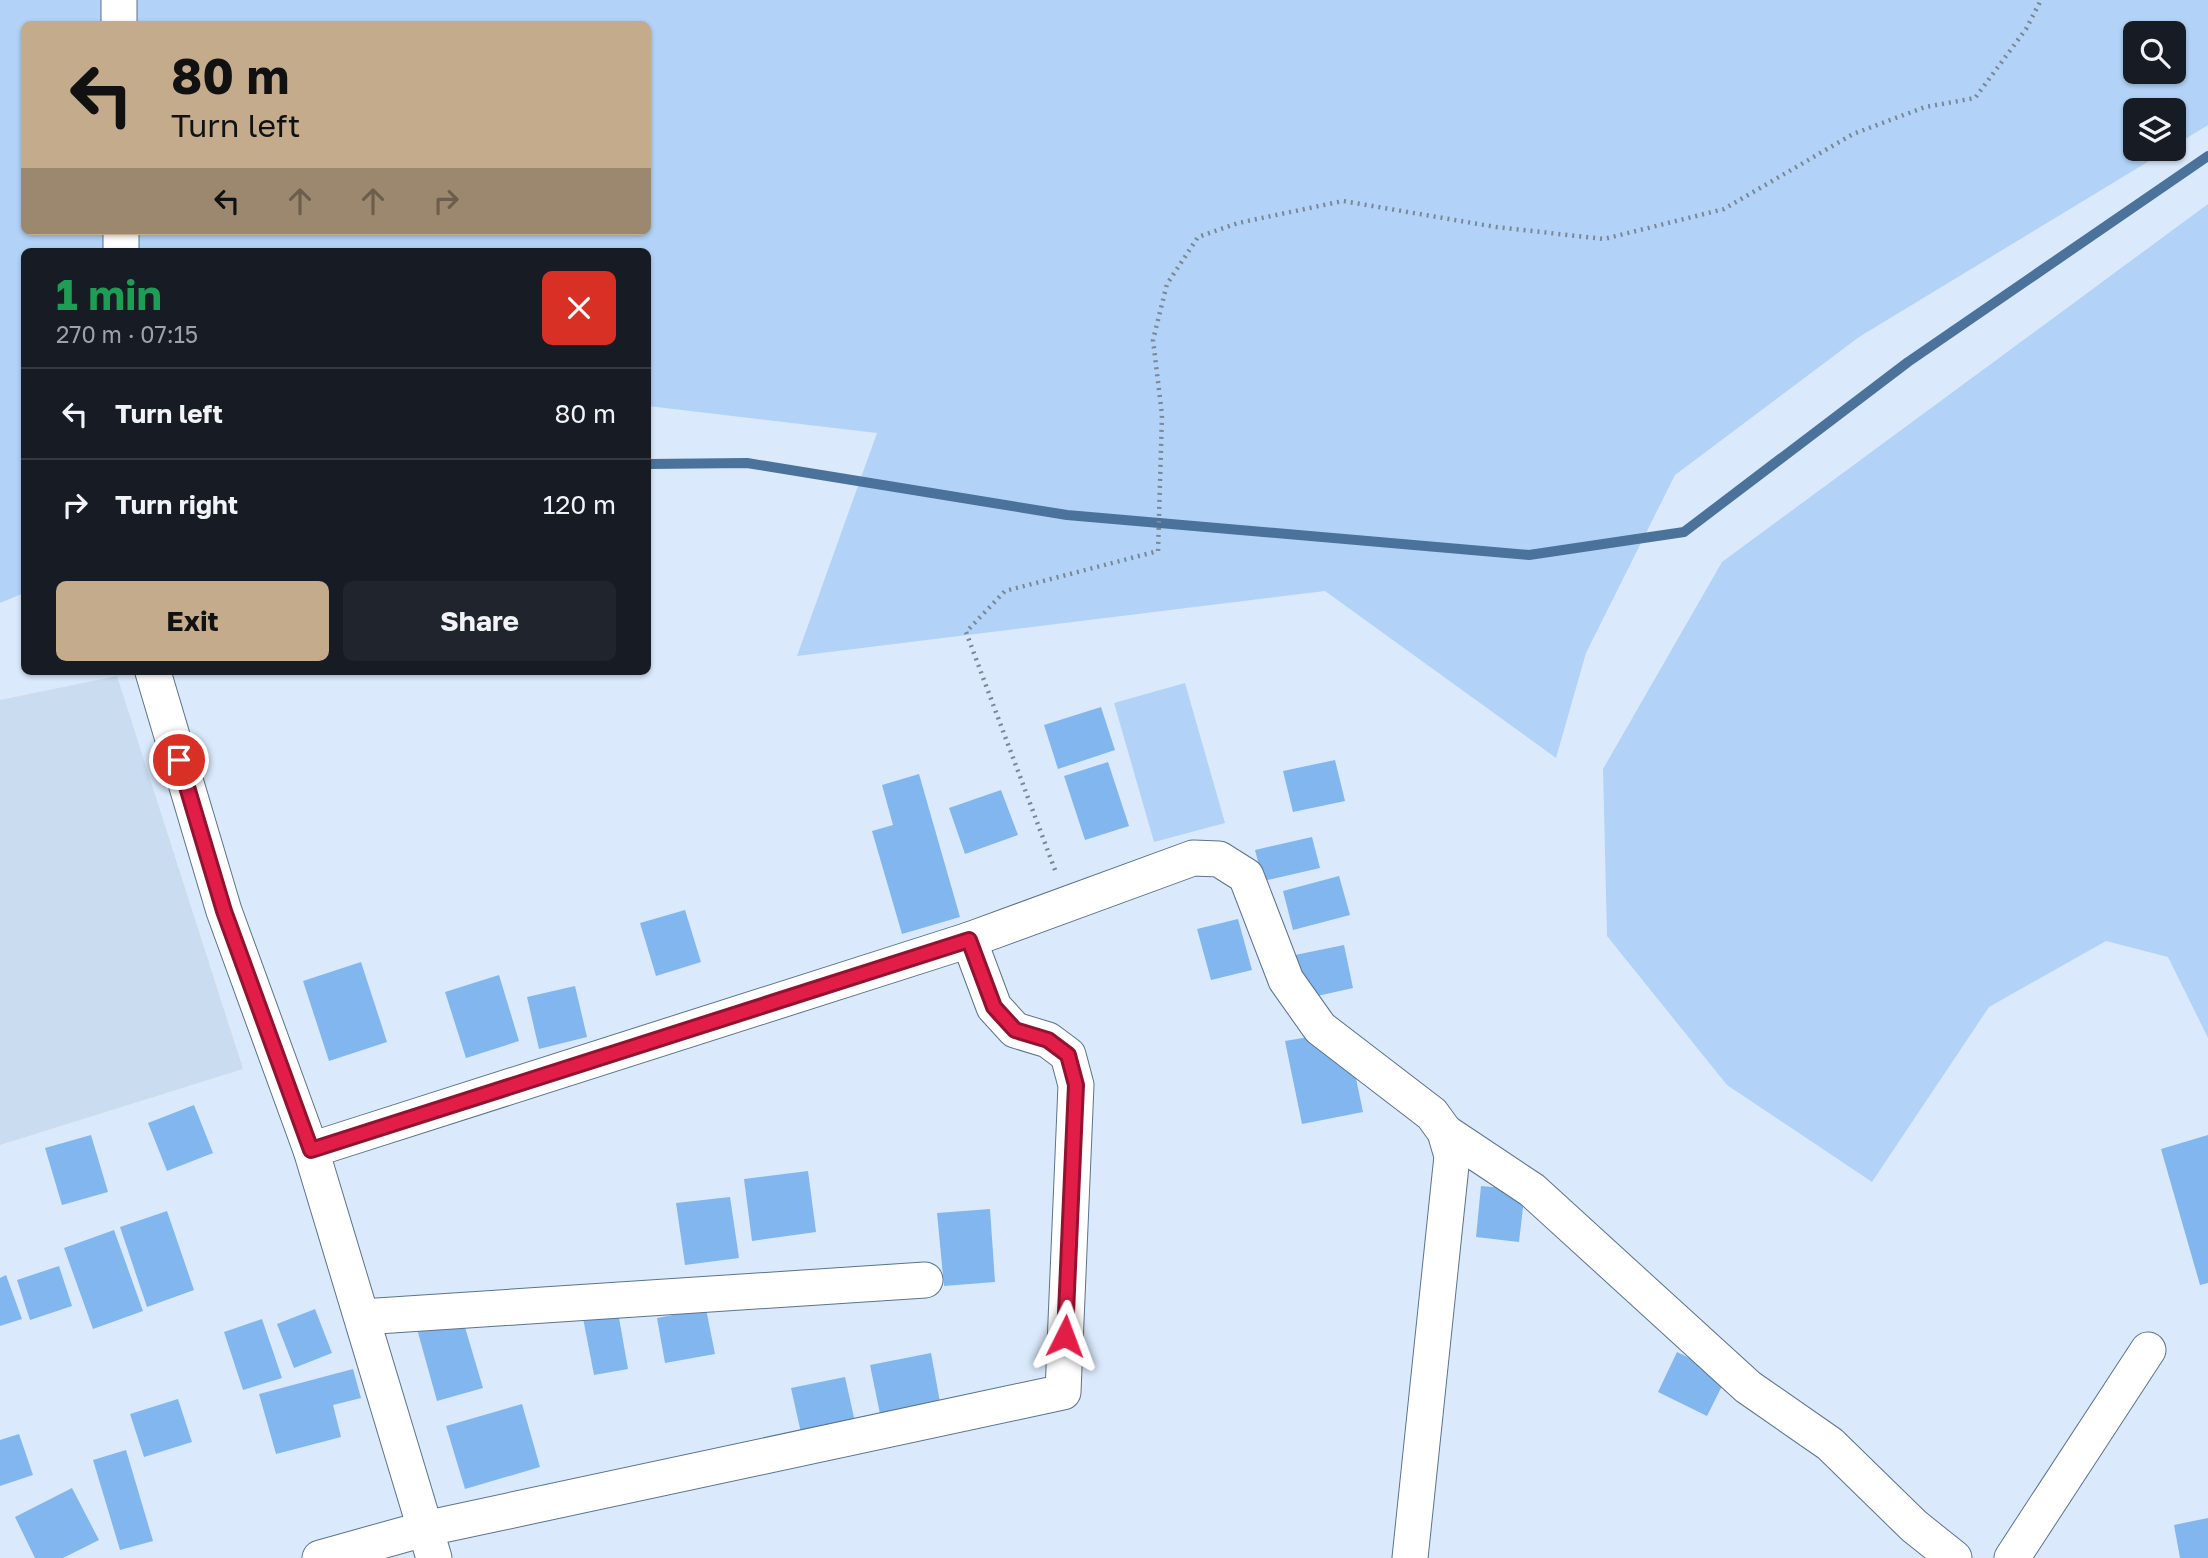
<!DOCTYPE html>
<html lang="en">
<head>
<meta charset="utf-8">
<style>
	body { margin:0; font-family:"Golos Text",sans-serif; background:#20242c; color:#f1f3f6; height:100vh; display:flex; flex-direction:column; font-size:26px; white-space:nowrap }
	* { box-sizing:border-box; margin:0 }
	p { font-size:23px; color:#9ea1a6 }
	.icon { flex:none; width:38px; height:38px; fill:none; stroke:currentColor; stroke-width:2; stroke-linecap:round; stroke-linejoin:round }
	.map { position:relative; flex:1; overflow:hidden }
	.panel { position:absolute; left:21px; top:248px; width:630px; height:427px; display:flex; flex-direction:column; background:#171b24; border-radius:10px; box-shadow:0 2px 5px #0004 }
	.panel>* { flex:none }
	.banner { position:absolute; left:21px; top:21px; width:630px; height:214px; border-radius:10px; box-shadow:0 2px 5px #0004; background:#c4ab8b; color:#111; overflow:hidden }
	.buttons { position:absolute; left:2123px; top:21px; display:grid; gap:14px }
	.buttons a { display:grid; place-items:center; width:63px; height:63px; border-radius:10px; background:#171b24; box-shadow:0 2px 5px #0004; font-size:35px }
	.pin { position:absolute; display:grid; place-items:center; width:60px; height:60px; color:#fff; margin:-30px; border:4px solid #fff; border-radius:50%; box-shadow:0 2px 7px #0007 }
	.me { position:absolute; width:77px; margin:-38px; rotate:3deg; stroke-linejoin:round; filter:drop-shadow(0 0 5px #0008) }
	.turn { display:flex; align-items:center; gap:24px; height:147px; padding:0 35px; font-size:32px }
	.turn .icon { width:91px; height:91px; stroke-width:2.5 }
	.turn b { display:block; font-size:49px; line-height:60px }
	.lanes { display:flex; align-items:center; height:66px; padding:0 35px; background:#0003; justify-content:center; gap:35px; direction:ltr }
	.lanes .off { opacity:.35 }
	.round { display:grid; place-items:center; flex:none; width:74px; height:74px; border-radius:10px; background:#20242c }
	.overview { display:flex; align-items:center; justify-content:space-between; height:119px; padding:0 35px }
	h1 { font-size:42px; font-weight:700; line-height:52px; color:#1e9e55 }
	.button { display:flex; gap:14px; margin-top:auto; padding:14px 35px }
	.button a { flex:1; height:80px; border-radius:10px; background:#c4ab8b; color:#111; font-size:28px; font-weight:700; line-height:80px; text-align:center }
	.button a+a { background:#20242c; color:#f1f3f6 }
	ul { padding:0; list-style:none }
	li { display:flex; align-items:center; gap:21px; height:91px; padding:0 35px; border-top:2px solid #363941 }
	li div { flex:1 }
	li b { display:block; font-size:26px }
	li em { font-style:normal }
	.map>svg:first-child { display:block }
	.built { fill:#c9dcf0 }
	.green { fill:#b2d3f7; fill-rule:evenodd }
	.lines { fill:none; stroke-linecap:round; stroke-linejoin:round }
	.stream { stroke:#4b729b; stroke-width:10 }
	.building { fill:#82b6ee }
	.street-casing { stroke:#5b738c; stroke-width:37 }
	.path { stroke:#7a8795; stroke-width:4.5; stroke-dasharray:2 5; stroke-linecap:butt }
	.street { stroke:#fff; stroke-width:35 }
	.route-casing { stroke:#92132f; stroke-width:18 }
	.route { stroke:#e11d48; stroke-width:12 }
</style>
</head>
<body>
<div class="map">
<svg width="2208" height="1558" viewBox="0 0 2208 1558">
	<rect width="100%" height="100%" fill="#daeafc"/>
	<polygon class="built" points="117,676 243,1069 0,1145 0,700"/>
	<g class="green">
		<path d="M0,0H2208V125L2174,146V110H2135V149H2169L1859,337L1675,475L1586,653L1556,758L1325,591L797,656L877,433L648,406V252H24V593L0,603ZM24,24H648V231H24ZM2135,33H2174V72H2135Z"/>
		<polygon points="2208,204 2208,1038 2168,957 2106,941 1989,1007 1872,1182 1727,1085 1607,936 1603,769 1722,562"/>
		<polygon points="1185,683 1225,823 1154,842 1114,703"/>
	</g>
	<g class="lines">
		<polyline class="stream" points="648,464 747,463 1067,515 1529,555 1684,532 1908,362 2208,156"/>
	</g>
	<g class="building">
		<polygon points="1101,707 1115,750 1058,769 1044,725"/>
		<polygon points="1335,760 1345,801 1293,812 1283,771"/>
		<polygon points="1108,762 1129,826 1085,840 1064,776"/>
		<polygon points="919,774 960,917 902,934 872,831 893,825 882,785"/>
		<polygon points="1001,790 1018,835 965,854 949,808"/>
		<polygon points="1312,837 1320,868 1263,881 1255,850"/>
		<polygon points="1339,876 1350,915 1293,930 1283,891"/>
		<polygon points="685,910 701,962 656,976 640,923"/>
		<polygon points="1238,919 1252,970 1211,980 1197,929"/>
		<polygon points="1344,945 1353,988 1304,999 1295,955"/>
		<polygon points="361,962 387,1042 329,1061 303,981"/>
		<polygon points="499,975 519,1041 466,1058 445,992"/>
		<polygon points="575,986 587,1037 539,1049 527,997"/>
		<polygon points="1309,1037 1354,1069 1363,1112 1302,1124 1285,1041"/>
		<polygon points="194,1105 213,1153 167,1171 148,1123"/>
		<polygon points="91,1135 108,1192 62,1205 45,1148"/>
		<polygon points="2208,1135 2208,1283 2200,1285 2161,1149"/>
		<polygon points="808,1171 816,1232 752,1241 744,1179"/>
		<polygon points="1481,1186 1525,1190 1519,1242 1476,1237"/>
		<polygon points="730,1197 739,1258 685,1265 676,1203"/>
		<polygon points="990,1209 995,1282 944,1286 937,1213"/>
		<polygon points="167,1211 194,1290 147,1307 120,1227"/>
		<polygon points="114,1230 143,1311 93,1329 64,1248"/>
		<polygon points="59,1266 72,1306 30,1320 17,1280"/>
		<polygon points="6,1275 22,1319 0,1326 0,1278"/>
		<polygon points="315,1309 332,1353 294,1368 277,1324"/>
		<polygon points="706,1309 715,1354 665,1363 657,1318"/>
		<polygon points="618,1312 628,1369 594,1375 583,1318"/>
		<polygon points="462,1317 483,1388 437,1401 417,1329"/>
		<polygon points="262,1319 282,1378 243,1390 224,1332"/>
		<polygon points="1677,1352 1727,1376 1707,1416 1658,1392"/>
		<polygon points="931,1353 940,1402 880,1414 870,1365"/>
		<polygon points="353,1369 361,1398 333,1405 341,1437 276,1454 259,1394"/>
		<polygon points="845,1377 855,1422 801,1433 791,1388"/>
		<polygon points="178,1399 192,1442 144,1457 130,1414"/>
		<polygon points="522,1404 540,1467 465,1489 446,1426"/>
		<polygon points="19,1434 33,1475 0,1486 0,1440"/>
		<polygon points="126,1450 153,1541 120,1550 93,1460"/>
		<polygon points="72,1488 99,1540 63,1558 35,1558 15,1517"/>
		<polygon points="2208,1518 2208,1558 2180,1558 2174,1525"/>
	</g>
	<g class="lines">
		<defs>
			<g id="street">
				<polyline points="119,0 119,24"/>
				<polyline points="121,231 121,252"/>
				<polyline points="153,672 224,911 311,1150 434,1558"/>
				<polyline points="1445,1132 1532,1190 1748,1387 1830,1444 1914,1526 1954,1558"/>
				<polyline points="311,1150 969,940 1193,858 1219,859 1246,876 1286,980 1320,1028 1432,1114 1445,1132 1452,1156 1410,1558"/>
				<polyline points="362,1317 925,1280"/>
				<polyline points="320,1558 424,1529 1063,1392 1076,1085 1068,1055 1048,1040 1015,1030 994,1007 969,940"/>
				<polyline points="2012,1558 2148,1350"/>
			</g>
		</defs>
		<use href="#street" class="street-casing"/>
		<polyline class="path" points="1055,870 966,632 1005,591 1158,551 1162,415 1153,340 1167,284 1198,237 1238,223 1343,201 1496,227 1604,239 1724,209 1853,134 1925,107 1975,98 2026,29 2041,0"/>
		<use href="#street" class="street"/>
	</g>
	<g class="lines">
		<defs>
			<polyline id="route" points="179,760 224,911 311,1150 969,940 994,1007 1015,1030 1048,1040 1068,1055 1076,1085 1065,1336"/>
		</defs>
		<use href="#route" class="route-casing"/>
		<use href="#route" class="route"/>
	</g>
</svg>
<div class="buttons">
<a><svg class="icon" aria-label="search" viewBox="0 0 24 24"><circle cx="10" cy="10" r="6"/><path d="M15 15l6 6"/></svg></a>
<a><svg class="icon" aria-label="layers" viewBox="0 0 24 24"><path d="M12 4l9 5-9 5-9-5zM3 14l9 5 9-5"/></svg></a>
</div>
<div class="pin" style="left:179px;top:760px;background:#d93025"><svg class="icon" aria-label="arrive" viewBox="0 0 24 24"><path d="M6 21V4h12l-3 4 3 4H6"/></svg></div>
<svg class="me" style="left:1065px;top:1336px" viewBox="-20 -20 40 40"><path d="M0-17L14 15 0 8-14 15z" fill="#e11d48" stroke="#fff" stroke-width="4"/></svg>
<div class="banner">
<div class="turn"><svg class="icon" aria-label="left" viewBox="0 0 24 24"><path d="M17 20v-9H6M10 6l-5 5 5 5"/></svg><div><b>80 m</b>Turn left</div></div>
<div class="lanes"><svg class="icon" aria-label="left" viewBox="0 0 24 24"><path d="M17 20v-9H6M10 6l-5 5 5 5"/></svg><svg class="icon off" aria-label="ahead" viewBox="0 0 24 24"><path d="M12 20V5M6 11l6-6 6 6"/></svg><svg class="icon off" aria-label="ahead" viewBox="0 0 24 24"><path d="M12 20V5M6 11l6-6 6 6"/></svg><svg class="icon off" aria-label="right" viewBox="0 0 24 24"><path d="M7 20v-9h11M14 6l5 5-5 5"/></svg></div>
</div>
<section class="panel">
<div class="overview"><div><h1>1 min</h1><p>270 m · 07:15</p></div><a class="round" style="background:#d93025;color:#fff"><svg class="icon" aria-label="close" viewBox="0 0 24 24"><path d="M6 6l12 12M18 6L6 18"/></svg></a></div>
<ul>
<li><svg class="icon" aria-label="left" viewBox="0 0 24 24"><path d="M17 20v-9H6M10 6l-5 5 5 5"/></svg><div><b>Turn left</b></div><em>80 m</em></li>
<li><svg class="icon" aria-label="right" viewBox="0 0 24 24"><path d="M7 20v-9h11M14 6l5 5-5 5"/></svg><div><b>Turn right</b></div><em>120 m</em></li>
</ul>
<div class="button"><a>Exit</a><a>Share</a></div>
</section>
</div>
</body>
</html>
